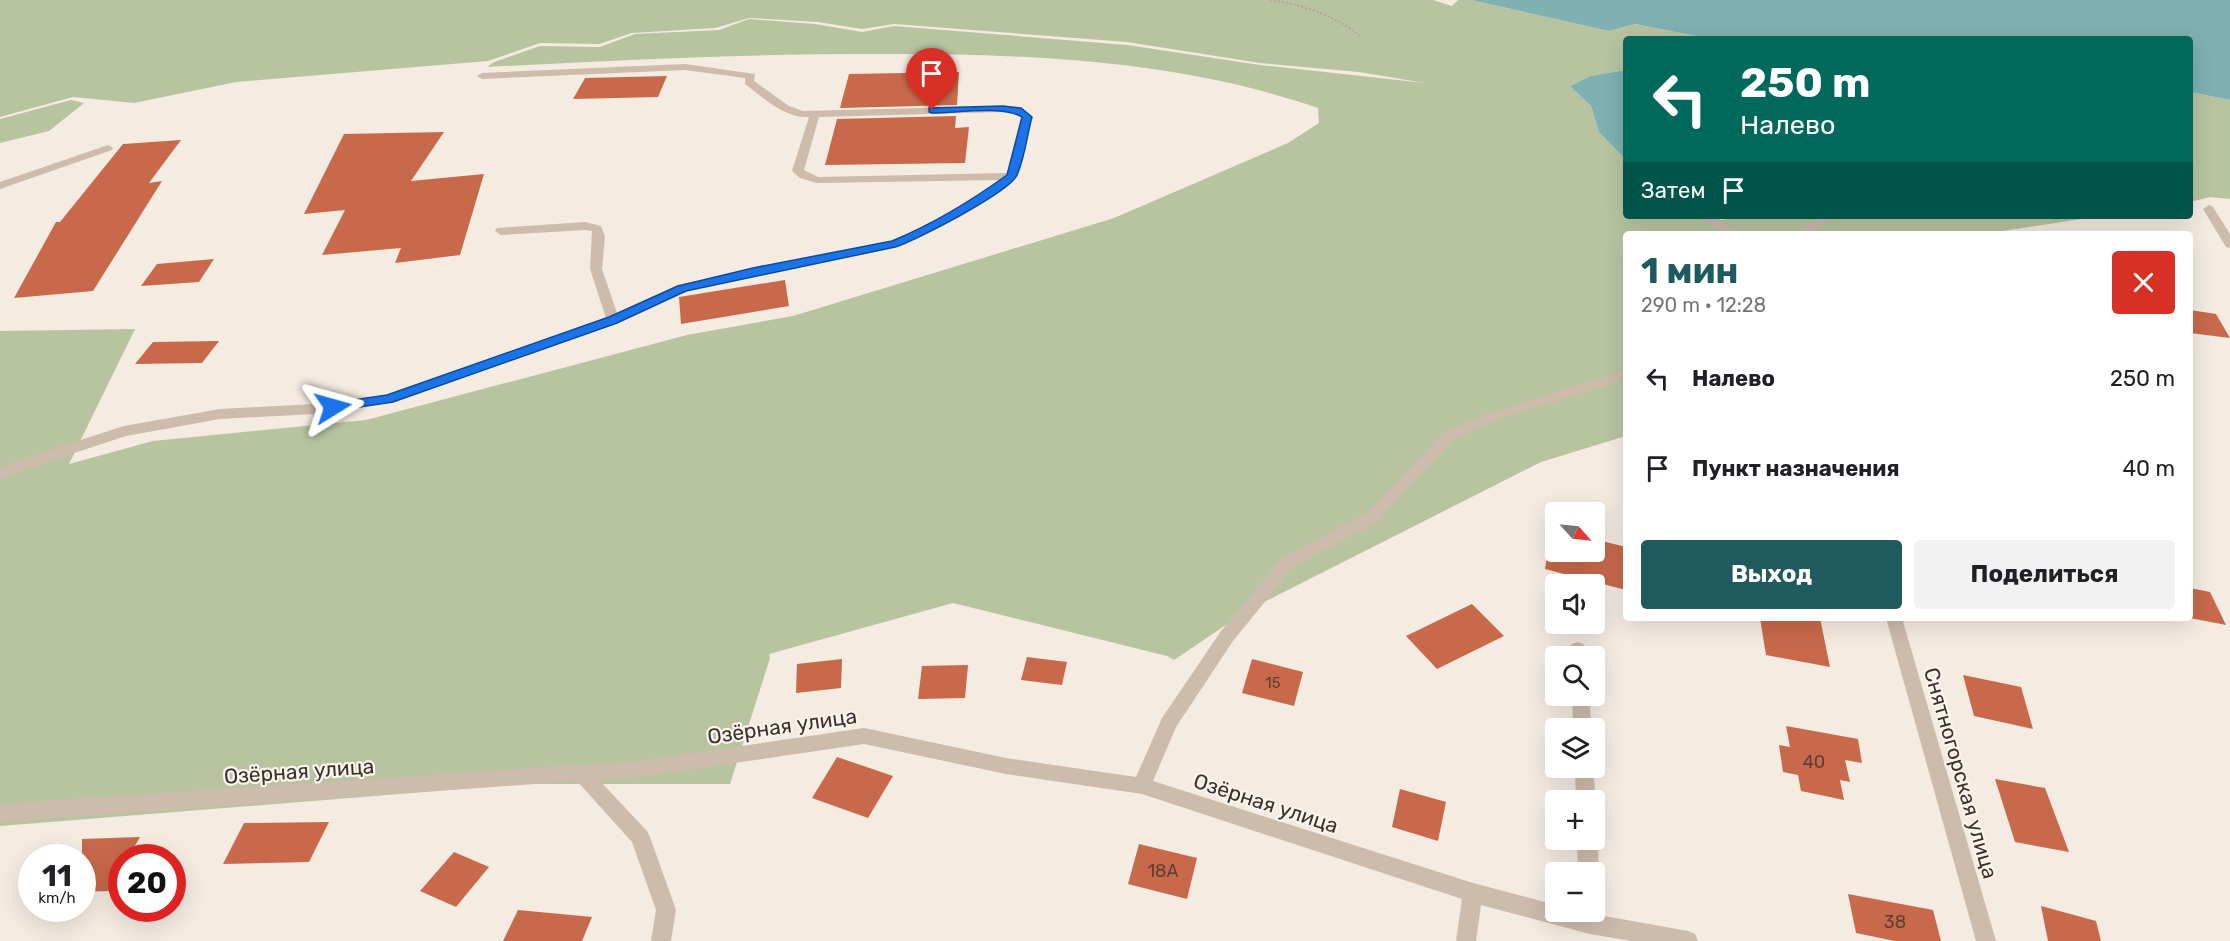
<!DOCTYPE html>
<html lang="ru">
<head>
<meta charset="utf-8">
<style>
	body { margin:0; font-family:Rubik,sans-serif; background:#f2f2f2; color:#202124; height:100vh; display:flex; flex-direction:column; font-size:22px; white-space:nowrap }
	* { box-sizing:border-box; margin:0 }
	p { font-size:20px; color:#757577 }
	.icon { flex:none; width:33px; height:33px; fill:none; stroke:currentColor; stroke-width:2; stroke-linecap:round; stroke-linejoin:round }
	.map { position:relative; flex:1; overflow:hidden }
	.details { position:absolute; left:1623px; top:231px; width:570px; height:390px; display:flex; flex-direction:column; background:#fff; border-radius:6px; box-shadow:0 6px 24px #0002 }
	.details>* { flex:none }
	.guide { position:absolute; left:1623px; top:36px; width:570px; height:183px; border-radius:6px; box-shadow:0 6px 24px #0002; background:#00695c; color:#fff; overflow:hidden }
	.needle { width:39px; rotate:117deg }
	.buttons { position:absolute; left:1545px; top:502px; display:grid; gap:12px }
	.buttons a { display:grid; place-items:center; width:60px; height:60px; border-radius:6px; background:#fff; box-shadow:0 6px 24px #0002; font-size:30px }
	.speed { position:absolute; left:18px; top:844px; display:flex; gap:12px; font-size:30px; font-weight:700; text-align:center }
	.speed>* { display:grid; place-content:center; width:78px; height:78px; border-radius:50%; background:#fff; box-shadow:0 6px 24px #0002; line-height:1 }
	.speed small { font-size:15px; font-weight:400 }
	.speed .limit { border:9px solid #d22; background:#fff; color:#111 }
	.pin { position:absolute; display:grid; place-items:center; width:51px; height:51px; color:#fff; margin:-62px -26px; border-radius:50% 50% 50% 0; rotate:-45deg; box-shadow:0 0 6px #0007 }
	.pin .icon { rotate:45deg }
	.me { position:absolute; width:66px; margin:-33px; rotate:82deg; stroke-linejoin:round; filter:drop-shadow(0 0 4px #0008) }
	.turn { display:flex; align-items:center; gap:21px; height:126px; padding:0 18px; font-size:27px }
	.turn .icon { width:78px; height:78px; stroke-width:2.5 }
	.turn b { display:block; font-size:42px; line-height:51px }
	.then { display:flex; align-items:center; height:57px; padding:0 18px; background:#0003; gap:12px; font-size:22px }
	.round { display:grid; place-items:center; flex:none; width:63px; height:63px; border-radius:6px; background:#f2f2f2 }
	.headline { display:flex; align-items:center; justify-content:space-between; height:102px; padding:0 18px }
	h1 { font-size:36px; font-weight:700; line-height:45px; color:#1f5a5e }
	.cta { display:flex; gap:12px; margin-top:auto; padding:12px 18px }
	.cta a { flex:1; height:69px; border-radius:6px; background:#1f5a5e; color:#fff; font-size:24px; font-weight:700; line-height:69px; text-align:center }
	.cta a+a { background:#f2f2f2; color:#202124 }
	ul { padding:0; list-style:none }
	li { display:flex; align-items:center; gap:18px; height:90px; padding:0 18px }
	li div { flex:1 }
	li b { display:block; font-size:22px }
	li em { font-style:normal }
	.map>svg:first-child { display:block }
	.green { fill:#b8c4a0 }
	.water { fill:#7fb0b2 }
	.building { fill:#c8694b }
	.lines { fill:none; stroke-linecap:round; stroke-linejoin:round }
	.path { stroke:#b9a596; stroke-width:2; stroke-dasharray:2 2; stroke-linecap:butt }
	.minor { fill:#cdbbac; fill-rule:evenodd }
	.route { fill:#1a73e8; stroke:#114b97; stroke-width:1.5 }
	.labels { text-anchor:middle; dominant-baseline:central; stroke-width:4.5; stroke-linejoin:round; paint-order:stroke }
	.number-label { font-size:15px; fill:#5e3e33 }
	.near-number-label { font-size:18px; fill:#5e3e33 }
	.near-street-label { font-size:21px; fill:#3b302b; stroke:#fbf5ee }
</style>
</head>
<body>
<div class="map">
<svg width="2230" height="941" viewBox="0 0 2230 941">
	<rect width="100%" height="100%" fill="#f4ebe1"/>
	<g class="green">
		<path d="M0,0H1433L1452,6L1458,0H1471L1609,31L1635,24L1711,39H1626V70L1590,76L1570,86L1591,106L1599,132L1626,160V216H1715L1721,220L1740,216H2102L1982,234H1626V436L1541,462L1248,610L1174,660L1167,656L953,603L769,654L770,658L730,784H524L0,826V331L135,329L69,464L153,441L366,420L687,335L793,316L1114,218L1288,143L1319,123L1318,108C1182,61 1034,54 891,54C756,53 622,60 487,67L494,62L540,46L600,47L635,34L719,30L749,19L815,24L862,32L894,26L1127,45L1260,65L1425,83L1359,72L1260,63L1127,42L894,24L862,29L818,22L749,18L715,28L632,33L599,44L540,43L488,61L236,82L134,103L73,97L0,117Z"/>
		<polygon points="2190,92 2230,100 2230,199 2210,197 2190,202"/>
		<polygon points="71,100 84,103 49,131 0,143 0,119"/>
	</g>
	<g class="water">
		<polygon points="1471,0 2230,0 2230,100 2190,92 2190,39 1711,39 1635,24 1609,31"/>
		<polygon points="1626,70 1626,160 1599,132 1591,106 1570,86 1590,76"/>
	</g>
	<g class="building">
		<polygon points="959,72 957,105 840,108 849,74"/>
		<polygon points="667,76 658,97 573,99 585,78"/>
		<polygon points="956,116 955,128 969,127 965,163 825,165 837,119"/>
		<polygon points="444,132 411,181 484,174 460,255 395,263 401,248 322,255 345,210 304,214 344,134"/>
		<polygon points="181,140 149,183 162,181 93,291 14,298 56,222 60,222 123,144"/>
		<polygon points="214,259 199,282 141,286 157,264"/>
		<polygon points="785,280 789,306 681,324 679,297"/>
		<polygon points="2190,310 2216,314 2230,338 2190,333"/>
		<polygon points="219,341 202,363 135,364 153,342"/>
		<polygon points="1552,528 1556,529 1556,552 1594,552 1594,539 1626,547 1626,590 1545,569"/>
		<polygon points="2190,588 2210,592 2226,625 2190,618"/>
		<polygon points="1472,604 1504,636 1437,669 1406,636"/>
		<polygon points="1760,618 1820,618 1830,667 1766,655"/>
		<polygon points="1027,657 1067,662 1062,685 1021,680"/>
		<polygon points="842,659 841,688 796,693 797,664"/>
		<polygon points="1252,659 1303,672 1294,706 1242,693"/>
		<polygon points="968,665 965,698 918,699 922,666"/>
		<polygon points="1963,675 2021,687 2033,729 1974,716"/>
		<polygon points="1786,726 1858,739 1862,763 1845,760 1850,782 1840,780 1844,800 1801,791 1798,775 1783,772 1779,745 1790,747"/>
		<polygon points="837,757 893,776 868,818 812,798"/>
		<polygon points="1995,779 2045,788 2069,852 2015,842"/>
		<polygon points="1400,789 1446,802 1438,841 1392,827"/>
		<polygon points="329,822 309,862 223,864 244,823"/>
		<polygon points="140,837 128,858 122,858 122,870 109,891 82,892 82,839"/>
		<polygon points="1139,844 1197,858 1187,899 1128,884"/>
		<polygon points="454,852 489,867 456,907 420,891"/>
		<polygon points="1848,894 1933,910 1941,941 1895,941 1856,933"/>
		<polygon points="2041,906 2096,921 2101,941 2048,941"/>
		<polygon points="518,910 592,917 582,941 503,941"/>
	</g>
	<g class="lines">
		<path class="path" d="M1270,0C1301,4 1337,16 1361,37"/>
		<g class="minor">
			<path d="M685,64L755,74L754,81L789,106L803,111L1003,106L1022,108L1032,117L1016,178L960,217L899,247L686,291L618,323L394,402L315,414L220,419L126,436L29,468L0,480V469L19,460L124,426L220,409L315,404L387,395L606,318L590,269L592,231L585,230L501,235L495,231L497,228L585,222L601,226L605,237L602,269L617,313L677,285L892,241L952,212L1000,180L817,183L800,178L792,171L809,117C784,118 764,98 745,84V78L685,70L482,79L477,76L482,73ZM1003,112L1015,113L1021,118L1007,173L818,177L804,170L819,117Z"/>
			<polygon points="108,145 113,148 112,150 0,189 0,182"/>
			<polygon points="2209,205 2213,207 2230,234 2230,248 2226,247 2203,209"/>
			<polygon points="1697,216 1712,216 1741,234 1726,234"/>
			<polygon points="1823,216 1838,216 1808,234 1793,234"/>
			<polygon points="1626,370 1626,379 1499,419 1454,439 1377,522 1294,566 1233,641 1176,727 1153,781 1473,883 1556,905 1556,912 1582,912 1688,931 1695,934 1698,941 1631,941 1590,934 1481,905 1476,941 1456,941 1462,899 1142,794 1006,774 864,744 639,777 599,780 647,831 650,837 676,910 671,941 651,941 656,910 632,842 577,781 0,822 0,804 639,761 864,728 1006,758 1136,777 1162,718 1221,631 1282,558 1365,514 1444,433 1489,413"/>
			<polygon points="1886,618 1902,618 1996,941 1976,941"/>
			<polygon points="1578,642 1584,644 1588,657 1570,657 1569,649 1572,644"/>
			<polygon points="1572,696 1590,696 1591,729 1573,729"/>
			<polygon points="1575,768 1593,768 1596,801 1594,803 1594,801 1576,801"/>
			<path d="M1594,835C1600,846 1600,869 1594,880V873H1578L1577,840H1594Z"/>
		</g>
	</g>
	<path class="route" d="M1003,106L1021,108L1032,117C1027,135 1025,157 1017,175C1011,191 914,242 895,247L686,291L617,323L393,402L333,411L327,407L333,403L387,395L609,317L678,286L753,268L892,241C933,224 971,201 1007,175L1022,117C1004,105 955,113 932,113L929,112V108Z"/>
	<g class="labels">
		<g class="number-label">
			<text x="1273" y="683">15</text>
		</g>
		<g class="near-number-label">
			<text x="1814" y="762">40</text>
			<text x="1163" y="871">18А</text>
			<text x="1895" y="922">38</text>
		</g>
		<g class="near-street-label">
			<text transform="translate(782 726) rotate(-8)">Озёрная улица</text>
			<text transform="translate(299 771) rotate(-4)">Озёрная улица</text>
			<text transform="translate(1961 773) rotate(74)">Снятногорская улица</text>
			<text transform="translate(1266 803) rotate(18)">Озёрная улица</text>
		</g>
	</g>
</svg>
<div class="buttons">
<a><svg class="needle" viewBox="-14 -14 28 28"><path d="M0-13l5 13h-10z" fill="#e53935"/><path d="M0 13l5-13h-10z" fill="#757577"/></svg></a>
<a><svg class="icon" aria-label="sound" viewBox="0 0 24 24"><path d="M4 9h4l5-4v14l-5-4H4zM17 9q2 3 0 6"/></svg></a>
<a><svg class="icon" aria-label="search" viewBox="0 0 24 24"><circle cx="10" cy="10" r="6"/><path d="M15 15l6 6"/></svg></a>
<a><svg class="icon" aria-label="layers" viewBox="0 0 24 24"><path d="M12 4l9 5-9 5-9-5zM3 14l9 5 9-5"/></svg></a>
<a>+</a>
<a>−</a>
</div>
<div class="speed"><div>11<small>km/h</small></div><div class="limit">20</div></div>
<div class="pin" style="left:932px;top:110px;background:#d93025"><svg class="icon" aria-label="arrive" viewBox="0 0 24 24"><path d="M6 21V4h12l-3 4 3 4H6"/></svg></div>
<svg class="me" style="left:333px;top:407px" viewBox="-20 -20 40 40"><path d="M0-17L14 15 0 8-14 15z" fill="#1a73e8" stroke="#fff" stroke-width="4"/></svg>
<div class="guide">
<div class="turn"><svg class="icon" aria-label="left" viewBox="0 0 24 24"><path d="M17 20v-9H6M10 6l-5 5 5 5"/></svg><div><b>250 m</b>Налево</div></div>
<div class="then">Затем<svg class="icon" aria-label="arrive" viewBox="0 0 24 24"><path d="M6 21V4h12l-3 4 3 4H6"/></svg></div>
</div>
<section class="details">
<div class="headline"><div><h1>1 мин</h1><p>290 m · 12:28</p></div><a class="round" style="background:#d93025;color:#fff"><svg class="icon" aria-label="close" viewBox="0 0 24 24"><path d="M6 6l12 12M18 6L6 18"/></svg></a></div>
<ul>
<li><svg class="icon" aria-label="left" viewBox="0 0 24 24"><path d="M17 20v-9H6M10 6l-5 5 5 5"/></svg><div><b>Налево</b></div><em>250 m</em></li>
<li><svg class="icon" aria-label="arrive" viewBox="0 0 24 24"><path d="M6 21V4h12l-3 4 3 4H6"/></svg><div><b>Пункт назначения</b></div><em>40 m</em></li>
</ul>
<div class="cta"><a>Выход</a><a>Поделиться</a></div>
</section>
</div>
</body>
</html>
